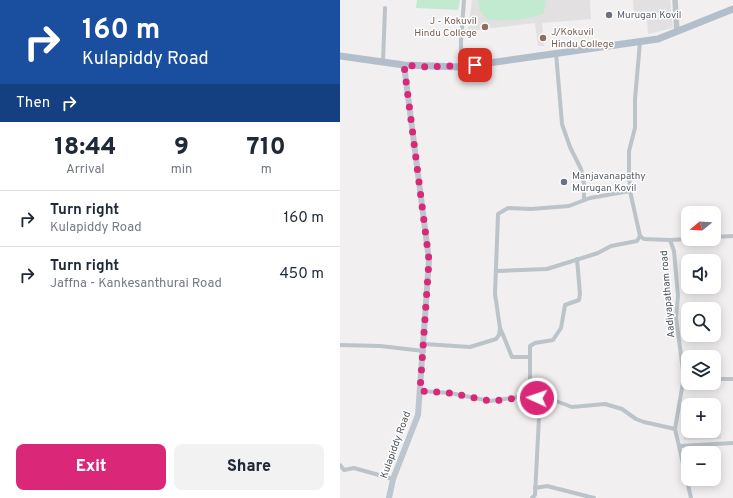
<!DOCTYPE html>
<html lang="en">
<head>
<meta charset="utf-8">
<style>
	body { margin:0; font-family:Overpass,sans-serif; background:#f2f2f3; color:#1f2937; height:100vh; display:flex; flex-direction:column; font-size:15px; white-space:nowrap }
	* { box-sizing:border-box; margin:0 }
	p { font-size:13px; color:#747a83 }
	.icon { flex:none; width:22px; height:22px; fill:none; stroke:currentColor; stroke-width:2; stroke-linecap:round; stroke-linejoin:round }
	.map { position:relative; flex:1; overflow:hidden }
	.sheet { display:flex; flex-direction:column; background:#fff; width:340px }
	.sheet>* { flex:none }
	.banner { background:#1a4fa0; color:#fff; overflow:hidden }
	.needle { width:26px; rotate:252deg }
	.tools { position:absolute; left:341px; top:206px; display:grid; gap:8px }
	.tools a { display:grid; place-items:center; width:40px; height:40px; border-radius:8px; background:#fff; box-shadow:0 2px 10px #0003; font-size:20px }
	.pin { position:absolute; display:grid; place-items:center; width:34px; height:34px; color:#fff; margin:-17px; border-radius:8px; box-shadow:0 2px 6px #0006 }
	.me { position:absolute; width:44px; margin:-22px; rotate:273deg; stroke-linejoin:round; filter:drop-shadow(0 0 3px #0008) }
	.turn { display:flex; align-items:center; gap:14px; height:84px; padding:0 16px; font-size:18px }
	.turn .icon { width:52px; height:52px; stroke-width:2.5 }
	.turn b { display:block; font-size:28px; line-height:34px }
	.then { display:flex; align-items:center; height:38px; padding:0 16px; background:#0003; gap:8px; font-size:15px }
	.eta { display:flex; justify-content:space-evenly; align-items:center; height:68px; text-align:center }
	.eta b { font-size:24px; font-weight:800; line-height:28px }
	.primary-button { display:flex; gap:8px; margin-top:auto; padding:8px 16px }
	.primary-button a { flex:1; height:46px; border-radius:8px; background:#db2777; color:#fff; font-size:16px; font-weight:800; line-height:46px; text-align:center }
	.primary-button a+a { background:#f2f2f3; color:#1f2937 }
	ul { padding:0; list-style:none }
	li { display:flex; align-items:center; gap:12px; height:56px; padding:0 16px; border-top:1px solid #e0e1e3 }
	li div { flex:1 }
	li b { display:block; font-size:15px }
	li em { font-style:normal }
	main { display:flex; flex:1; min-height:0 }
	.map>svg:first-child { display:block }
	.education { fill:#e2e0e0 }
	.green { fill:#c2ead0 }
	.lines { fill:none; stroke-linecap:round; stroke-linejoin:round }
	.minor { stroke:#bcc4ca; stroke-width:4 }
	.tertiary { stroke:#bcc4ca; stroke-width:5.5 }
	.secondary { stroke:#bdc6cf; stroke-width:6 }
	.primary { stroke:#b2bfcb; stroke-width:7 }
	.route { stroke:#db2777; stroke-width:7; stroke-dasharray:0 12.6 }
	.worship-dot { fill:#6b7280; stroke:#fff; stroke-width:1.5 }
	.education-dot { fill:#8d6e63; stroke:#fff; stroke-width:1.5 }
	.labels { text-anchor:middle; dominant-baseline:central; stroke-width:3; stroke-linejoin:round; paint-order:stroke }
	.worship-label { font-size:10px; fill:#5b616d; stroke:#fff; text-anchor:start }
	.education-label { font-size:10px; fill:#785e54; stroke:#fff; text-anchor:end }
	.street-label { font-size:10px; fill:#49535a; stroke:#fff }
</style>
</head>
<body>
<main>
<section class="sheet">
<div class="banner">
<div class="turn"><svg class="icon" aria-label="right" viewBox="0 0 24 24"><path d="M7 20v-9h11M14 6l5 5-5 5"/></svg><div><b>160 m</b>Kulapiddy Road</div></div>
<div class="then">Then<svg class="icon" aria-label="right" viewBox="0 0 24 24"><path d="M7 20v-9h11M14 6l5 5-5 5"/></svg></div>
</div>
<div class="eta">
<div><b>18:44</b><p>Arrival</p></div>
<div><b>9</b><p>min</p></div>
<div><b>710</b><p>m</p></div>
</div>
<ul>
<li><svg class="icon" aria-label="right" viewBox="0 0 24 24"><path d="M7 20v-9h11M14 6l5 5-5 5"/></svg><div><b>Turn right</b><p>Kulapiddy Road</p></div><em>160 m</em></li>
<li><svg class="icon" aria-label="right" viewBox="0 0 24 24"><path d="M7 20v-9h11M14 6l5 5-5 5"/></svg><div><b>Turn right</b><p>Jaffna - Kankesanthurai Road</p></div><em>450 m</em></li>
</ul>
<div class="primary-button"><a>Exit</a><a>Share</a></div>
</section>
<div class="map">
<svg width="393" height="498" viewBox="0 0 393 498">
	<rect width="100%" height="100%" fill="#f1efef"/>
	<g class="education">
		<polygon points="132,0 250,0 251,19 202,23 204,46 198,46 195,23 128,31"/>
		<polygon points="293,0 330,0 333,28 308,34 307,18 294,17"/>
		<polygon points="343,419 348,419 348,431 374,431 374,419 380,419 381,439 344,440"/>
	</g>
	<g class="green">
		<polygon points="77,0 120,0 118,10 76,8"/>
		<path d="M138,0H206L204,13C185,21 167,21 147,20L140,11Z"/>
	</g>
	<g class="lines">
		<g class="minor">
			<polyline points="300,42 295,99 295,128 289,151 289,172 290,191 300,236 304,239 330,240 334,251 338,296 336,318 343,370 343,382 335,429"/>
			<polyline points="216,53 222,124 230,147 241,169 244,184 244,200"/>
			<polyline points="43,62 45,8"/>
			<polyline points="121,67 121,41 124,0"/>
			<polyline points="374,237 393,236"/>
			<polyline points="330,240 348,239"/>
			<polyline points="157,271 207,269 258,253 271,246 297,241 300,236"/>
			<polyline points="161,330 172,357 190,357"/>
			<polyline points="84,344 130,347 156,339 159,335 160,328 155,294 158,214 168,208 191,209 229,206 250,198 290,191"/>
			<polyline points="0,345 40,346 84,351"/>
			<polyline points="374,379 393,379"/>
			<polyline points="81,391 110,393 150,401 187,396 216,401 232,407 265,404 282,409 296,419 304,422 335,429 351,498"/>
			<polyline points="190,397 190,346 195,343 213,340 221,328 225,305 239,300 240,294 237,259"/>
			<polyline points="340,446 393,443"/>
			<polyline points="0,465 4,470 14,468 53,479"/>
			<polyline points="195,488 207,486 254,498"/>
			<polyline points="192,498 195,495 200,398"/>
		</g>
		<polyline class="tertiary" points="335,0 337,32"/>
		<polyline class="secondary" points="49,498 53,479 78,415 89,260 64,65"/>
		<polyline class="primary" points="0,56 64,65 121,67 318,39 393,9"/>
	</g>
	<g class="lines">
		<polyline class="route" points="135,65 88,67 64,65 89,260 80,391 110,393 150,401 164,400 187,396 197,398"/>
	</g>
	<g class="worship-dot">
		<circle cx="269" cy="15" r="4"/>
		<circle cx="224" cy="182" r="4"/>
	</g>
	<g class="education-dot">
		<circle cx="145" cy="27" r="4"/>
		<circle cx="203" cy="38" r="4"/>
	</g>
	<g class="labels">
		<g class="worship-label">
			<text x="277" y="15">Murugan Kovil</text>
			<text x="232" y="176">Manjavanapathy<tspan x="232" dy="12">Murugan Kovil</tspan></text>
		</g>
		<g class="education-label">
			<text x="137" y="21">J - Kokuvil<tspan x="137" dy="12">Hindu College</tspan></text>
			<text x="211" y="32" text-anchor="start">J/Kokuvil<tspan x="211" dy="12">Hindu College</tspan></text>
		</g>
		<g class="street-label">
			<text transform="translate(328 294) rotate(-95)">Aadiyapatham road</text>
			<text transform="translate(56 445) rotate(-70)">Kulapiddy Road</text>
		</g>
	</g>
</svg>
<div class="tools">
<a><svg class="needle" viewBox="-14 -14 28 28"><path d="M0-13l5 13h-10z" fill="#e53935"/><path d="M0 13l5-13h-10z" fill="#747a83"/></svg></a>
<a><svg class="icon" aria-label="sound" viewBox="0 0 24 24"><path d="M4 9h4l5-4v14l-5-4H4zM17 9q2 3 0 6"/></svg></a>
<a><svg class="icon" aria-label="search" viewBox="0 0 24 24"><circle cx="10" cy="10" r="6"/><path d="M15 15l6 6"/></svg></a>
<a><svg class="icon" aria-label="layers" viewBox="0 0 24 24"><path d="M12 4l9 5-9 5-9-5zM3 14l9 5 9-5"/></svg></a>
<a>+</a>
<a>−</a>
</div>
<div class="pin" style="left:135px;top:65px;background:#d93025"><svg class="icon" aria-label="arrive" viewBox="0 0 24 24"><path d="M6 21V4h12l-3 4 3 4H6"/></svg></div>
<svg class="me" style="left:197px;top:398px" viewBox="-20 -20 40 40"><circle r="17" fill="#db2777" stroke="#fff" stroke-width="3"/><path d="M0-11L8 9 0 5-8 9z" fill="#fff"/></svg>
</div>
</main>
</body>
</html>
